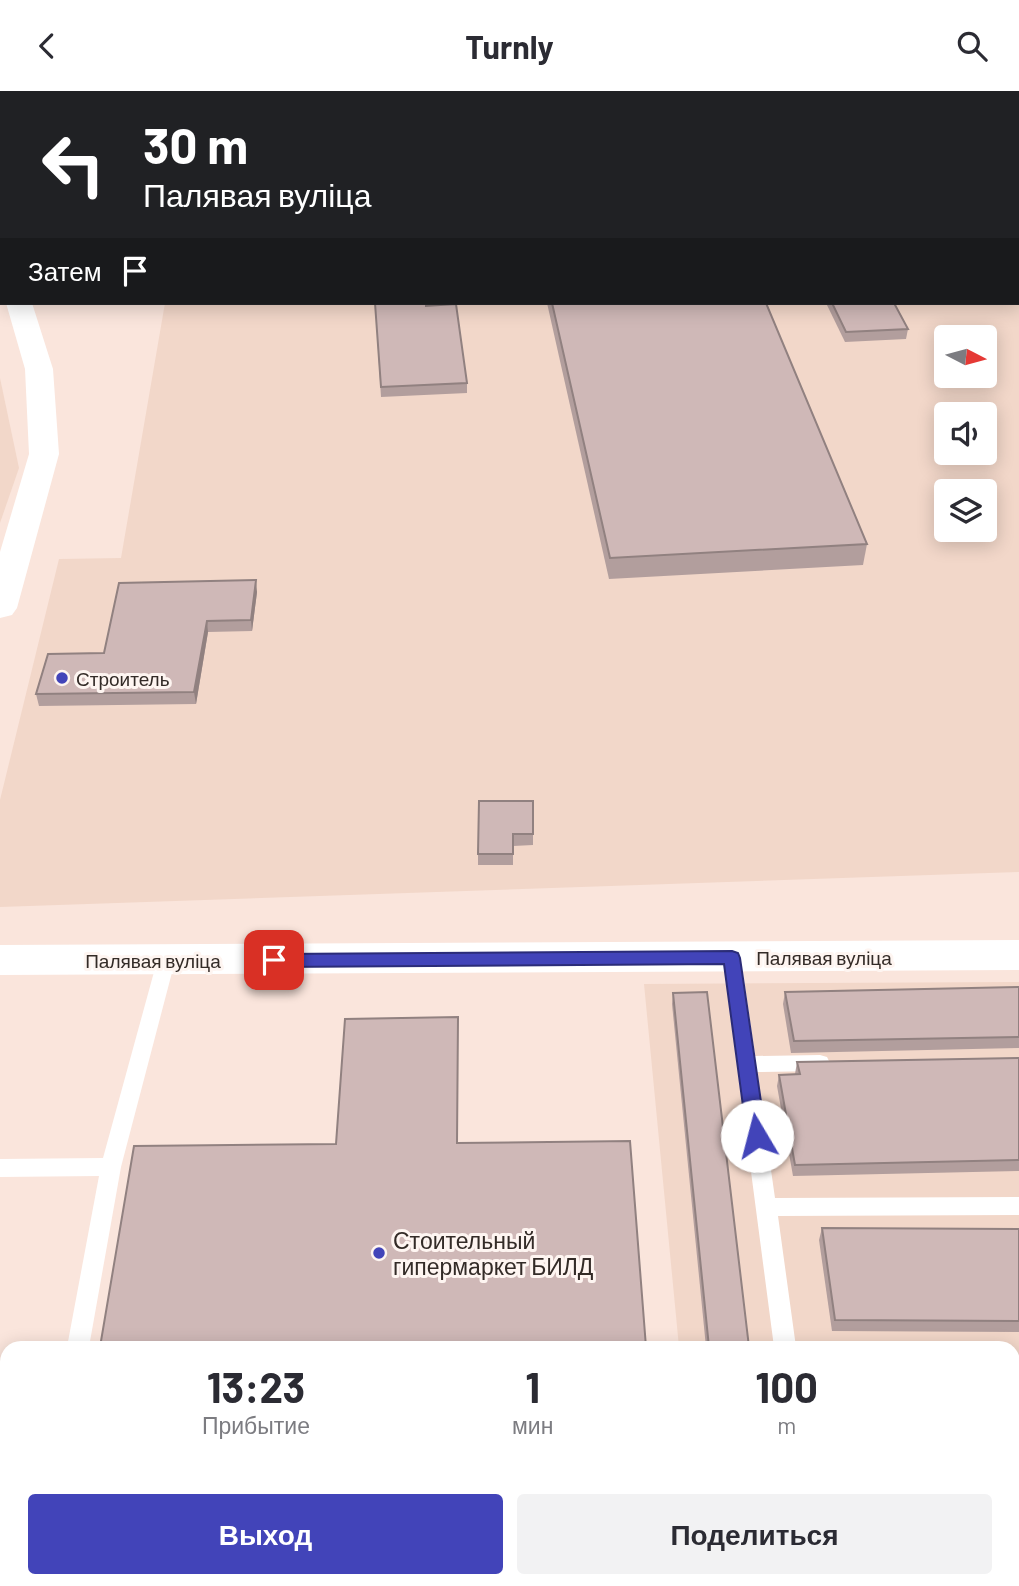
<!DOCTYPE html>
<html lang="ru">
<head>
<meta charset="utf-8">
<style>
	body { margin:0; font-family:Barlow,sans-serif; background:#f2f2f3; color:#2b2b33; height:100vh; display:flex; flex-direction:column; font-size:26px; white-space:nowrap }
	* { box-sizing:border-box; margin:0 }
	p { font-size:23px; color:#7c7c81 }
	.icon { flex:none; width:38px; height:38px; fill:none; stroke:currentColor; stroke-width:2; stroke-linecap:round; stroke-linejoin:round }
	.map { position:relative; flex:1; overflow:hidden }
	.details { position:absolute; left:0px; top:1250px; width:1020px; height:247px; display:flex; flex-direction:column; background:#fff; border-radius:21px 21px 0 0; box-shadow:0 4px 18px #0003 }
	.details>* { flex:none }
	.guide { position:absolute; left:0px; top:0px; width:1020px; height:214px; box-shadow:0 4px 18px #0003; background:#202124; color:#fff; overflow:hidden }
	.needle { width:46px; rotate:96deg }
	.controls { position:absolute; left:934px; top:234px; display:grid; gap:14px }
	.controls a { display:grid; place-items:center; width:63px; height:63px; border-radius:7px; background:#fff; box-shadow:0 4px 18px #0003; font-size:35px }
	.pin { position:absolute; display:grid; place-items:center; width:60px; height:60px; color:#fff; margin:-30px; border-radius:14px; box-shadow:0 4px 10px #0006 }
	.me { position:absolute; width:77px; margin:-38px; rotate:352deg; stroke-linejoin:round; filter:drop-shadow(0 0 5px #0008) }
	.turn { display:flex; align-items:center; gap:24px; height:147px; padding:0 28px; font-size:32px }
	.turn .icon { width:91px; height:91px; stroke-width:2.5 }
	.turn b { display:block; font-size:49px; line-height:60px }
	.then { display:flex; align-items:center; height:66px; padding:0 28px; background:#0003; gap:14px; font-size:26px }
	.eta { display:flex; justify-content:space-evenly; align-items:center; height:119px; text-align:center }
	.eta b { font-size:42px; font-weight:700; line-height:49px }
	.primary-button { display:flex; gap:14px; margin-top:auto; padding:14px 28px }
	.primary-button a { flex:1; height:80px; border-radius:7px; background:#4244b9; color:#fff; font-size:28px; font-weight:700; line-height:80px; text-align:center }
	.primary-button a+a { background:#f2f2f3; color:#2b2b33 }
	header { display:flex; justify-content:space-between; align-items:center; height:91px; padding:0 28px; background:#fff; font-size:32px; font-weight:700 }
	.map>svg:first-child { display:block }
	.built { fill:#f2d7c9; fill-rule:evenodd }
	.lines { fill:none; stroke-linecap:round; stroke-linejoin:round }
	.lane { fill:#fff; fill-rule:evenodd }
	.secondary { fill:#fff; fill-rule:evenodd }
	.wall { fill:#b29e9d }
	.shaded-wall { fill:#918180 }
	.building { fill:#cfb8b7; stroke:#918180; stroke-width:2 }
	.route { fill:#4244b9; stroke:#2b2c78; stroke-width:2 }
	.poi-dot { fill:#4244b9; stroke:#fef5f1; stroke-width:2.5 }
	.labels { text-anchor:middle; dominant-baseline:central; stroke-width:6; stroke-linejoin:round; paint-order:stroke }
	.poi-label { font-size:19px; fill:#332b27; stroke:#fef5f1; text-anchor:start }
	.street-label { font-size:19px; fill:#332b27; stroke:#fef5f1 }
	.near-poi-label { font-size:23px; fill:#332b27; stroke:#fef5f1; text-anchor:start }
</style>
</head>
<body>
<header><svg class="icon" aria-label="back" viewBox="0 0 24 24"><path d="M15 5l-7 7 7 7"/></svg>Turnly<svg class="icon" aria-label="search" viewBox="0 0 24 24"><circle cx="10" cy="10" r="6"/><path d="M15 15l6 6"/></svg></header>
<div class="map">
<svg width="1019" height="1495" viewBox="0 0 1019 1495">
	<rect width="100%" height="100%" fill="#fae5dc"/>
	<g class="built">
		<path d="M202,0H1019V781L0,816V709L59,468L121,467L165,212H1018V2ZM947,247H985V285H947ZM947,324H985V362H947ZM947,401H985V439H947Z"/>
		<polygon points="0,287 19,377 0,432"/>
		<polygon points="1019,891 1019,1495 702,1495 701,1489 1013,1489 1013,1256 679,1256 644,893"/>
	</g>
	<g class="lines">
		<g class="lane">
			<polygon points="692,0 702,0 703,2 693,2"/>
			<polygon points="814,0 824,0 825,2 815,2"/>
			<rect x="1018" y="5" width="1" height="6"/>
			<polygon points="732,860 739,862 741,867 755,965 820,964 827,966 830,972 827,978 820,980 757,981 775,1107 1019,1106 1019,1124 778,1125 796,1256 774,1256 723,867 725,862"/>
			<polygon points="166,863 173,865 175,870 121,1076 89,1256 67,1256 99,1085 0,1086 0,1068 103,1067 157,870 159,865"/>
			<rect x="1013" y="1272" width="6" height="22"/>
			<polygon points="1013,1478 1019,1478 1019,1495 981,1495 978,1489 1013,1489"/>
			<polygon points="21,1489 47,1489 46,1495 20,1495"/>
			<polygon points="805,1489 831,1489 832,1495 806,1495"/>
		</g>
		<g class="secondary">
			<rect x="25" y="0" width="22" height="2"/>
			<polygon points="6,212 32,212 53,278 59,363 17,517 12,524 0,527 0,461 29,363 25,278"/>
			<polygon points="1019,849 1019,879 0,884 0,854"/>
		</g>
	</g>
	<g class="wall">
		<polygon points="375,212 426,215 467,292 467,302 381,306"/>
		<polygon points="547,212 766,212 867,453 863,474 609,488"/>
		<polygon points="826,212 894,212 908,238 906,248 845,251"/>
		<polygon points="257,501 252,540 208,541 196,613 39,615 36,603 104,562"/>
		<polygon points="533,710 533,754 513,755 513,774 478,774 478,763"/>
		<polygon points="1019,896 1019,957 791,962 783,913 785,901"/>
		<polygon points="673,902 749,1256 706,1256 672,913"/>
		<polygon points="1019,967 1019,1080 793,1085 777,995 779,984 795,983 797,971"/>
		<polygon points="822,1137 1019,1138 1019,1241 832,1240 819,1149"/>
		<polygon points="1013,1316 1019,1317 1019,1439 1013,1439"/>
	</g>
	<g class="shaded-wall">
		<polygon points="256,489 257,501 252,540 251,529"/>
		<polygon points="207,530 208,541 196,613 194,601"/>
	</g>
	<g class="building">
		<polygon points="729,0 771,0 772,2 730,2"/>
		<polygon points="853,0 920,0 921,2 854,2"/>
		<polygon points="1018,13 1019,13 1018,86"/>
		<polygon points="375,212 426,212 426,215 456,213 467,292 381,296"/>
		<polygon points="552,212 766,212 867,453 610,467"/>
		<polygon points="832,212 894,212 908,238 846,241"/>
		<polygon points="256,489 251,529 207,530 194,601 36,603 48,563 104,562 119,492"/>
		<polygon points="479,710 533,710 533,743 513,743 513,763 478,763"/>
		<polygon points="1019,896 1019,946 794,950 785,901"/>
		<polygon points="707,901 749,1256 709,1256 673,902"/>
		<polygon points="458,926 457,1052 630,1050 646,1256 100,1256 134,1055 336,1053 345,928"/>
		<polygon points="1019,967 1019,1069 795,1074 779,984 800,983 797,971"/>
		<polygon points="822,1137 1019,1138 1019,1230 835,1229"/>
		<polygon points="1013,1316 1019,1317 1019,1429 1013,1429"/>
		<polygon points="59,1489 664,1489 664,1495 58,1495"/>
		<polygon points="732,1489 777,1489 778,1495 732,1495"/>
	</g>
	<polygon class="route" points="732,860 738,862 740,867 766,1045 764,1050 757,1052 750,1050 747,1045 724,873 274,876 267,874 265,869 267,865 274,863"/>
	<g class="poi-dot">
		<circle cx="62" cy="587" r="7"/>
		<circle cx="379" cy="1162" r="7"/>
	</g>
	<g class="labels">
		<g class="poi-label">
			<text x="76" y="587">Строитель</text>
		</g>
		<g class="street-label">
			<text x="824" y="866">Палявая вуліца</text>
			<text x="153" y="869">Палявая вуліца</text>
		</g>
		<g class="near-poi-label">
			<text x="393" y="1149">Стоительный<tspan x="393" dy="26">гипермаркет БИЛД</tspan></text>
		</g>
	</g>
</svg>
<div class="controls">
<a><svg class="needle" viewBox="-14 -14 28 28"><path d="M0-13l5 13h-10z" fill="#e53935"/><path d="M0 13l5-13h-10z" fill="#7c7c81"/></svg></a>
<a><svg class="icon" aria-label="sound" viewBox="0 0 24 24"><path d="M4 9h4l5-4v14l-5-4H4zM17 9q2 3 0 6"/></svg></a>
<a><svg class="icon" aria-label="layers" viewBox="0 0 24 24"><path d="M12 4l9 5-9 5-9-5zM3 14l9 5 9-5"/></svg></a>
</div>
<div class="pin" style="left:274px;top:869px;background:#d93025"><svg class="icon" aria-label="arrive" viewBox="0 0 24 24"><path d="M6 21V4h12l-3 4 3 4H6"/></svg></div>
<svg class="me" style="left:757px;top:1045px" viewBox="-20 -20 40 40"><circle r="19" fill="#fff"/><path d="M0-13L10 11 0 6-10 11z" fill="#4244b9"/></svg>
<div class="guide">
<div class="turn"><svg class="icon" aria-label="left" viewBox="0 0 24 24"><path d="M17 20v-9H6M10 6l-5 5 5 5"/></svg><div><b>30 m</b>Палявая вуліца</div></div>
<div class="then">Затем<svg class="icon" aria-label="arrive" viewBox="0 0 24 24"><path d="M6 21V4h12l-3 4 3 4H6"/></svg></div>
</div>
<section class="details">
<div class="eta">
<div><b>13:23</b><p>Прибытие</p></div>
<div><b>1</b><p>мин</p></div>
<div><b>100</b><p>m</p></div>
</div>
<div class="primary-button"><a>Выход</a><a>Поделиться</a></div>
</section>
</div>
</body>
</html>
